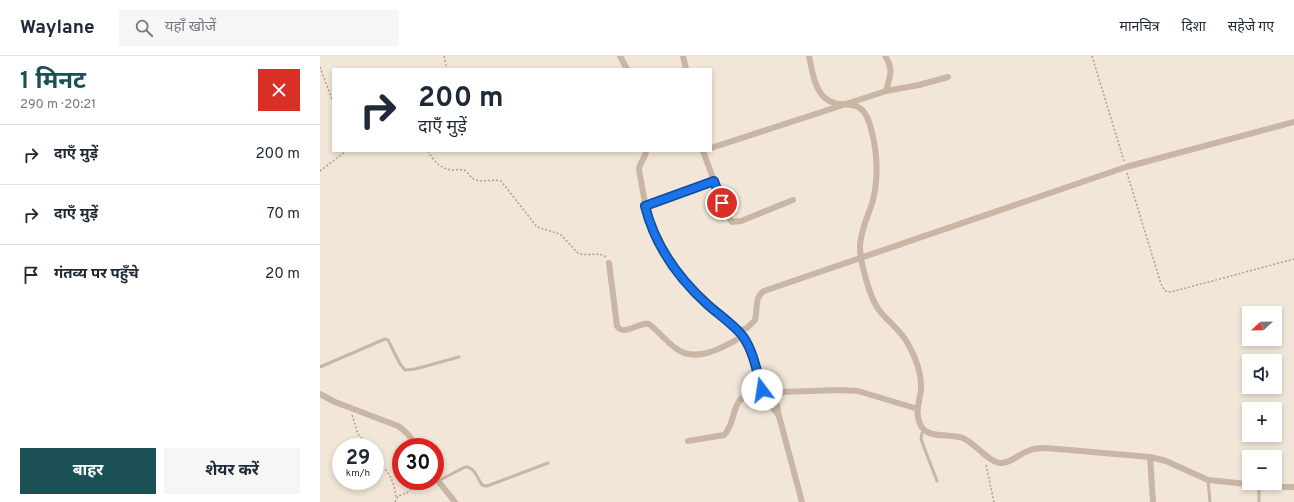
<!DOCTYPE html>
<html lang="hi">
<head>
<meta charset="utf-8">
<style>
	body { margin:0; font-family:Overpass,"Noto Sans Devanagari",sans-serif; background:#f6f6f7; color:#1f2937; height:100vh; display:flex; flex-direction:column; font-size:15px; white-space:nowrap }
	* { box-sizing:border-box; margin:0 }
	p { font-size:13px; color:#747a83 }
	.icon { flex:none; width:22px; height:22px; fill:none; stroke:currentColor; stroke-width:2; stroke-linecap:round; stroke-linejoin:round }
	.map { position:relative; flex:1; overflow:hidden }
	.details { display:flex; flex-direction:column; background:#fff; width:320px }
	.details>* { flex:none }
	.banner { position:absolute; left:12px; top:12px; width:380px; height:84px; border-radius:0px; box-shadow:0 2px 6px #0003; background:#fff; color:#1f2937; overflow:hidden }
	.needle { width:26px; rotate:248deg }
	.fabs { position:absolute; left:922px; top:250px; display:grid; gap:8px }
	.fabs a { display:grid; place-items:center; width:40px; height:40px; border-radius:0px; background:#fff; box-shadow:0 2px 6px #0003; font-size:20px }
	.speed { position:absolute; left:12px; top:382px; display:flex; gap:8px; font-size:20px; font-weight:700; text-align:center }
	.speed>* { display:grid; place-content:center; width:52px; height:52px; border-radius:50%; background:#fff; box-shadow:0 2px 6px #0003; line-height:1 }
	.speed small { font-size:10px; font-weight:400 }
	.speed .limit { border:6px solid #d22; background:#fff; color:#111 }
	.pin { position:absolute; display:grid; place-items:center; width:34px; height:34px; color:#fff; margin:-17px; border:2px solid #fff; border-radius:50%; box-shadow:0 1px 4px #0007 }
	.me { position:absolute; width:44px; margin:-22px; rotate:346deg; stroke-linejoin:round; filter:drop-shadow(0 0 3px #0008) }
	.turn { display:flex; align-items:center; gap:14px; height:84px; padding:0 20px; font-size:18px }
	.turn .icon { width:52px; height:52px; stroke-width:2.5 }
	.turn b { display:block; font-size:28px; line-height:34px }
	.round { display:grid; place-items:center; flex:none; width:42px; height:42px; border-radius:0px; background:#f6f6f7 }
	.headline { display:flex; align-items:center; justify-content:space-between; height:68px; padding:0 20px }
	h1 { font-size:24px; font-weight:700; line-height:30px; color:#1b5055 }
	.action { display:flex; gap:8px; margin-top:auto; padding:8px 20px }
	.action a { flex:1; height:46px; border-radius:0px; background:#1b5055; color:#fff; font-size:16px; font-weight:700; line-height:46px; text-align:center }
	.action a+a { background:#f6f6f7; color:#1f2937 }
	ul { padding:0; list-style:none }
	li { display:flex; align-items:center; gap:12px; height:60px; padding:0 20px; border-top:1px solid #e0e1e3 }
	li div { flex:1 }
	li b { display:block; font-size:15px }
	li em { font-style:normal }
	header { display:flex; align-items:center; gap:24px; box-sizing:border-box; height:56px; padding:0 20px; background:#fff; border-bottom:1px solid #e0e1e3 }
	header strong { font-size:19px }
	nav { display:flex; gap:22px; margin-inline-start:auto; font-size:14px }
	.search { width:280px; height:36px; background:#f6f6f7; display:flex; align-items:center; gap:10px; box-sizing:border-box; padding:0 14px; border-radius:0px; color:#747a83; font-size:15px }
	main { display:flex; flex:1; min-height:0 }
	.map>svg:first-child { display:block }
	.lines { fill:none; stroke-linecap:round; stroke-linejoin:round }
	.path { stroke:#b49f8e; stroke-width:1.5; stroke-dasharray:2 2; stroke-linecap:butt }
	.lane { stroke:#c9b6a4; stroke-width:3 }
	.street { stroke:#c9b6a4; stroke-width:6 }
	.route-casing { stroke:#114b97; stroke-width:10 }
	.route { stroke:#1a73e8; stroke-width:7 }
</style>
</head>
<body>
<header>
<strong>Waylane</strong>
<div class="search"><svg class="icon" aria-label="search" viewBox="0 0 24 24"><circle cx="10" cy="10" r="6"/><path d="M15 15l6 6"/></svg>यहाँ खोजें</div>
<nav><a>मानचित्र</a><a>दिशा</a><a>सहेजे गए</a></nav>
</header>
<main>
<section class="details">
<div class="headline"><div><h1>1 मिनट</h1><p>290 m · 20:21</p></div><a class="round" style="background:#d93025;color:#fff"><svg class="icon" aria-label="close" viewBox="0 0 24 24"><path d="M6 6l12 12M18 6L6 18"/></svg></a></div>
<ul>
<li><svg class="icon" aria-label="right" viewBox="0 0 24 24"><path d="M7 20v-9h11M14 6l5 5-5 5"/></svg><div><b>दाएँ मुड़ें</b></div><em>200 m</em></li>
<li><svg class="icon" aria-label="right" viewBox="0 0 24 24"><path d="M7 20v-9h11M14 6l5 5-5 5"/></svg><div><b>दाएँ मुड़ें</b></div><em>70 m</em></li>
<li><svg class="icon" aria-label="arrive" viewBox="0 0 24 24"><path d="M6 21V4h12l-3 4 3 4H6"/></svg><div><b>गंतव्य पर पहुँचे</b></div><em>20 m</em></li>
</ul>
<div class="action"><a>बाहर</a><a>शेयर करें</a></div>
</section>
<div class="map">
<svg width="974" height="446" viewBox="0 0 974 446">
	<rect width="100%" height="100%" fill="#f1e6d7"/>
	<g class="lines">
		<g class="path">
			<polyline points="124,0 127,13"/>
			<polyline points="772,0 804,105"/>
			<polyline points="0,11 13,46"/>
			<path d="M108,95C113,104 120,113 132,114C136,114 140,113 144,114C149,116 150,123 156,124C164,126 173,123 181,125L217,171L240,178L258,197C268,201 278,195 286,201"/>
			<polyline points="0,115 26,95"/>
			<polyline points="807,117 841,228 845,235 851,236 974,203"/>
			<polyline points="32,359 38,378 48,391"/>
			<path d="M55,401C68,417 74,421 76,443"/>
			<polyline points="666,409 674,446"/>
			<polyline points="75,446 78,440 87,437 97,425"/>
		</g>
		<g class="lane">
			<polyline points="0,311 65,283 68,284 80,308 85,314 95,313 139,301"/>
			<polyline points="603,373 601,382 602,386 617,425"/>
			<polyline points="888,424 890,446"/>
			<path d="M118,425L145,411C154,410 158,423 162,429L167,430L228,407"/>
			<polyline points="939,446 939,429"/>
		</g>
		<g class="street">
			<polyline points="300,0 307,13"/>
			<polyline points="363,0 366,13"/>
			<path d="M489,0C492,14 494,32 505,42C521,56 541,37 550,69C557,93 559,119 553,144C549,159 540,174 540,191C540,205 550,243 559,254C568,266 581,274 588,288C596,302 602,318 601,334C600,343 596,352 598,361C602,386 626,376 643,382C655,387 668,406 680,407C690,408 699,398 708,395C713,392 719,392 726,392L830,401L846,405L888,424L958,431H974"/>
			<path d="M565,0C574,13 570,21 566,35"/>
			<polyline points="391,92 566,35 599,29 628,21"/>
			<path d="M326,95C326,102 319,106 319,114L328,163L338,188L355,212L372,234L423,280L433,300L442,334L448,346L459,360"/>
			<polyline points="383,95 406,158 412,166 421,165 473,144"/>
			<polyline points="325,150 394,125"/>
			<path d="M289,207L297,270C304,281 318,266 329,268C338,275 345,284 354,291C375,309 404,291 423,280"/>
			<path d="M417,275L427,272L435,264C438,254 434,241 444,235L806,111L974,66"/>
			<path d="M0,338L15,346L78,370C87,376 91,381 96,391"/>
			<path d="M368,385L404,379C415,369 412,347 424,341C429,338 436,336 442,334"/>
			<polyline points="830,401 833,446"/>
			<polyline points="115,421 135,446"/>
			<polyline points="482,446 459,360 456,344 458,338 462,336 518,334 538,335 598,353"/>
		</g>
	</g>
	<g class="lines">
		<defs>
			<path id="route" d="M402,147L394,125L325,150C335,190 358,222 388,249C398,258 417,271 424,282C434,297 437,317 442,334"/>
		</defs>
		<use href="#route" class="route-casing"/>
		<use href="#route" class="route"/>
	</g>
</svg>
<div class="fabs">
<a><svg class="needle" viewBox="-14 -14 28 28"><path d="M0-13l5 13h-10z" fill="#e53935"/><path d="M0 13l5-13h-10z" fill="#747a83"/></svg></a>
<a><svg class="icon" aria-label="sound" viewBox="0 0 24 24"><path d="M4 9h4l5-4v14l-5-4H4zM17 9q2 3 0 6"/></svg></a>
<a>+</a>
<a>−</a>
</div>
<div class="speed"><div>29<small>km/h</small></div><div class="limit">30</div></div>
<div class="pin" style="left:402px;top:147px;background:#d93025"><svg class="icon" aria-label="arrive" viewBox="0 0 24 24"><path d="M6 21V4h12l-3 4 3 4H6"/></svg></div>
<svg class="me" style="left:442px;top:334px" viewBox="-20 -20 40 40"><circle r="19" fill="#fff"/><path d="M0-13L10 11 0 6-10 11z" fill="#1a73e8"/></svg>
<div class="banner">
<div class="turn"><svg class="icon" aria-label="right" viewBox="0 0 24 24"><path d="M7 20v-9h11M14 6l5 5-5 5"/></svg><div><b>200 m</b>दाएँ मुड़ें</div></div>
</div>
</div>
</main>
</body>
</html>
